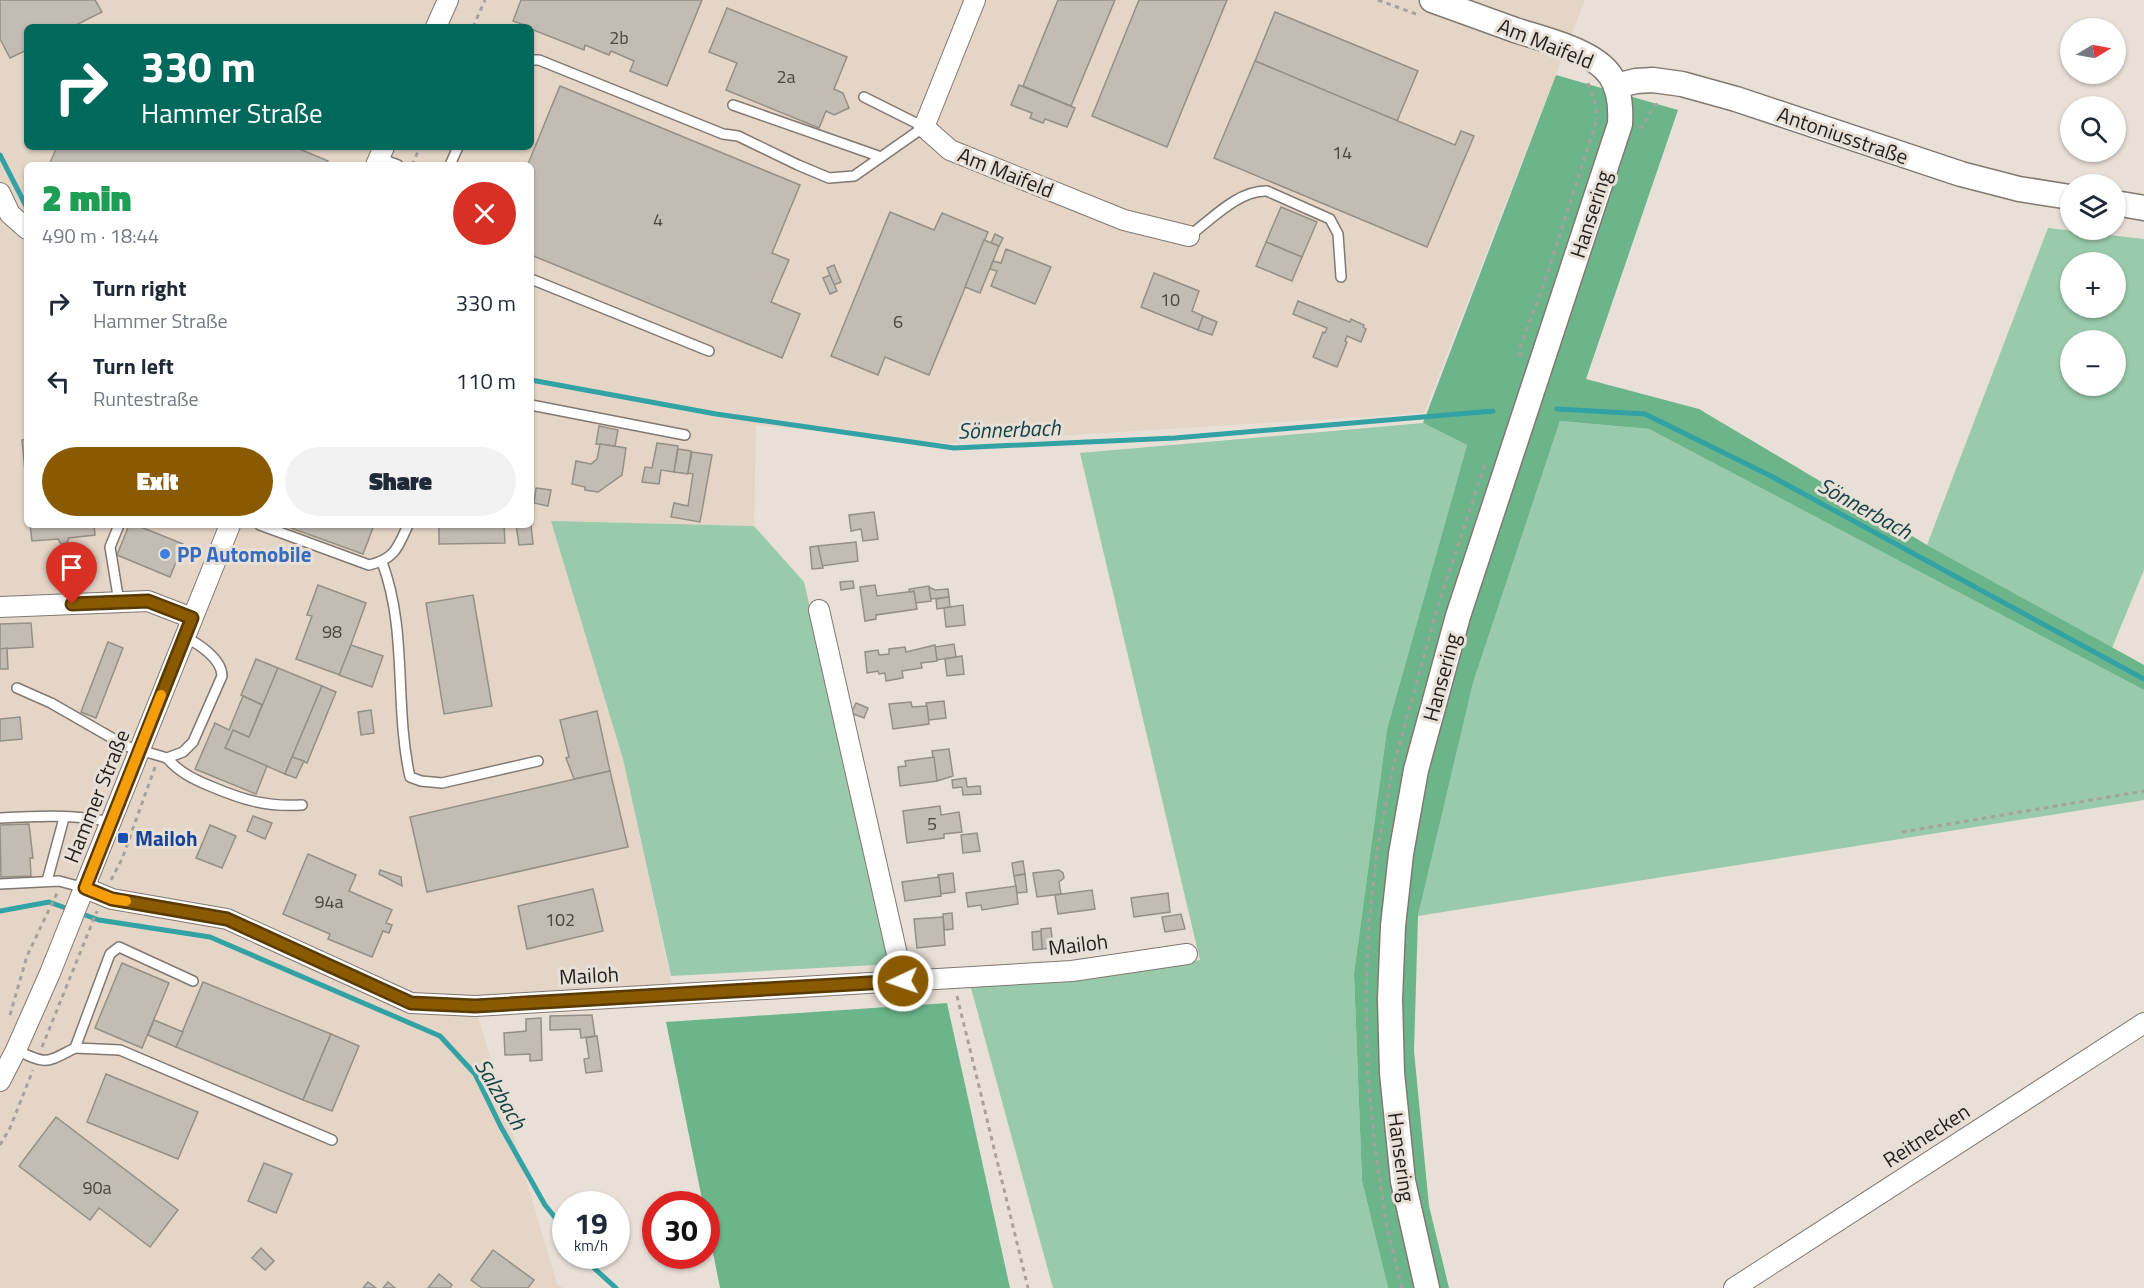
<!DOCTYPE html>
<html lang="en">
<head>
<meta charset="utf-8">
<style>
	body { margin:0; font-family:"Titillium Web",sans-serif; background:#f2f2f3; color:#1f2937; height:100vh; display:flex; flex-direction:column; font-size:22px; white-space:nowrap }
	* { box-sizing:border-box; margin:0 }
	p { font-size:20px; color:#747a83 }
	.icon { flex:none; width:33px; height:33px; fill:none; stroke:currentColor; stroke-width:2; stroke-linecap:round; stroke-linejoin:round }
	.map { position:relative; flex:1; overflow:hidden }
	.side { position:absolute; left:24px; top:162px; width:510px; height:366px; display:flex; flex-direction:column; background:#fff; border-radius:9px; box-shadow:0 2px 4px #0004 }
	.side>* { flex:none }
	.guide { position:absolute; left:24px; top:24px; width:510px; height:126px; border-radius:9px; box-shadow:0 2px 4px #0004; background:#00695c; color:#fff; overflow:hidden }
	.needle { width:39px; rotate:80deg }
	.fabs { position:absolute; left:2060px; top:18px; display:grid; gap:12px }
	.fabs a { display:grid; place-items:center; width:66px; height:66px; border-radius:50%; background:#fff; box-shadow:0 2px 4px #0004; font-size:30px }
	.speed { position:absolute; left:552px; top:1191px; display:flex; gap:12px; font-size:30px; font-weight:700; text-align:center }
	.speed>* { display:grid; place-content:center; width:78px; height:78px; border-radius:50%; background:#fff; box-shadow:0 2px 4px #0004; line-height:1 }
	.speed small { font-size:15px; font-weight:400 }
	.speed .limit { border:9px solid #d22; background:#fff; color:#111 }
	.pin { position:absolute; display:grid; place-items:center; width:51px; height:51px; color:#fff; margin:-62px -26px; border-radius:50% 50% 50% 0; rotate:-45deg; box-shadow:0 0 6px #0007 }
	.pin .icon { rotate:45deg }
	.me { position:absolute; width:66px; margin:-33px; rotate:267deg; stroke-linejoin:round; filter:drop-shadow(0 0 4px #0008) }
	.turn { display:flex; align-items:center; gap:21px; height:126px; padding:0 18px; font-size:27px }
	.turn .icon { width:78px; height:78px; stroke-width:2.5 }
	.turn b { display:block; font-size:42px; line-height:51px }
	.round { display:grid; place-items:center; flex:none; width:63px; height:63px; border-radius:32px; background:#f2f2f3 }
	.summary { display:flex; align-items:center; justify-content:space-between; height:102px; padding:0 18px }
	h1 { font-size:36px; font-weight:800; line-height:45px; color:#1e9e55 }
	.cta { display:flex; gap:12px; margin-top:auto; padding:12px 18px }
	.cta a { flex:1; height:69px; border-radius:36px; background:#895a00; color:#fff; font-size:24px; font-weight:800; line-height:69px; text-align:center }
	.cta a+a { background:#f2f2f3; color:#1f2937 }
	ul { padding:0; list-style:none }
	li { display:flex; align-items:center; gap:18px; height:78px; padding:0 18px }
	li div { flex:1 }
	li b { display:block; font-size:22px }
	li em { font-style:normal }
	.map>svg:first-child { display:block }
	.built { fill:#e4d5c7; fill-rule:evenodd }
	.green { fill:#98caab; fill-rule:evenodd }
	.forest { fill:#6cb58a }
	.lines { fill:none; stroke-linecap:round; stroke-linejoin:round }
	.stream { stroke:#32a2a4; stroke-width:5 }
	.building { fill:#c3bcb3; stroke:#958f86; stroke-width:1.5 }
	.service-casing { stroke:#807871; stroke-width:12 }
	.minor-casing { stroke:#807871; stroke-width:22 }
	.tertiary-casing { stroke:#807871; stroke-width:27 }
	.path { stroke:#a8a19b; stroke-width:3; stroke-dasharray:4.5 4.5; stroke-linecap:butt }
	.service { stroke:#fff; stroke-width:9 }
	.minor { stroke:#fff; stroke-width:20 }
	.tertiary { stroke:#fff; stroke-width:24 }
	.route-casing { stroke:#593a00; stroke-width:15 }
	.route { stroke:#895a00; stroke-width:10 }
	.slow { stroke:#f59e0b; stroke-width:10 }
	.shop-dot { fill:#3f7fe0; stroke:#e8dfd7; stroke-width:2 }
	.transit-dot { fill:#1a4fb4; stroke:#e8dfd7; stroke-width:2 }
	.labels { text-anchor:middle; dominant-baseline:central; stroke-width:6; stroke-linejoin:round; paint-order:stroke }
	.number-label { font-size:18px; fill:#4a4641 }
	.street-label { font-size:21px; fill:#221e1b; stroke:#e8dfd7 }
	.shop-label { font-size:21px; font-weight:bold; fill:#366cbe; stroke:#e8dfd7; text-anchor:start }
	.transit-label { font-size:21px; font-weight:bold; fill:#164399; stroke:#e8dfd7; text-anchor:start }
	.water-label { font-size:22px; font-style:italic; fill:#134345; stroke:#e8dfd7 }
</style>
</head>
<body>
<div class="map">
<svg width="2144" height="1288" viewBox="0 0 2144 1288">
	<rect width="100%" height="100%" fill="#e8dfd7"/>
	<path class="built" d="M0,0H1585L1424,413L946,443L756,425L754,526L552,521L623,759L674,995L475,1006L557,1284L563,1288H0ZM27,27H531V147H27ZM27,165H531V525H27Z"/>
	<g class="green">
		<path d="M2048,228L2144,239V570L2112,648L1927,545ZM2070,262H2115V308H2070ZM2070,340H2115V386H2070Z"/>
		<polygon points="1560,421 1649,429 2144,690 2144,800 1418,916 1473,683"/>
		<polygon points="1423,423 1467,445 1387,729 1354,974 1362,1181 1388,1288 1053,1288 971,988 1200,960 1080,453"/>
		<polygon points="551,521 754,526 804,582 894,964 671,976 623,759"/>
	</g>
	<g class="forest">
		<polygon points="1556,75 1678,110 1586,379 1699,409 1927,545 2144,665 2144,690 1649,429 1560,421 1473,683 1418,916 1414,1051 1429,1206 1449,1288 1388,1288 1362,1181 1354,974 1387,729 1467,445 1423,423"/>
		<polygon points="947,1003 1010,1288 720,1288 707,1222 706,1204 703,1204 666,1022"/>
	</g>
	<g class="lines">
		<g class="stream">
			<polyline points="0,155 27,208"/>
			<polyline points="531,380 716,414 954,448 1175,438 1493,411"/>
			<polyline points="1557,409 1645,414 1771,476 2144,679"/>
			<polyline points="0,911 49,902 99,920 210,937 440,1036 475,1074 501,1127 545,1205 566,1231"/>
			<polyline points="585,1256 595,1269 616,1288"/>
		</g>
	</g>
	<g class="building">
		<polygon points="0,0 95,0 102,12 72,27 27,27 27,50 10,58 0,39"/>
		<polygon points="521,0 702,0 667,86 630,71 634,61 611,51 609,55 585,45 584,50 531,29 531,27 513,21"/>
		<polygon points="1058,0 1115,0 1071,106 1023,86"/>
		<polygon points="1139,0 1227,0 1167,147 1092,116"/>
		<polygon points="727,8 847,57 834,89 843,93 849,108 834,115 826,111 819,128 726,90 737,63 709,52"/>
		<polygon points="1275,12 1418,71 1397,121 1255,61"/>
		<polygon points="1255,61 1455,145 1461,131 1474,136 1427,247 1214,158"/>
		<polygon points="1019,85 1075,108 1067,127 1045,119 1043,123 1030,118 1032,113 1011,105"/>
		<polygon points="560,86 800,185 772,253 789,260 771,302 800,314 782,358 531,255 531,165 525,165 528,164"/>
		<polygon points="57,147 295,147 328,161 326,165 49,165"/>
		<polygon points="1281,207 1317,222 1302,257 1266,242"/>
		<polygon points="890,212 934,230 942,213 988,232 929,375 885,357 878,375 831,356"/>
		<polygon points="995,234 1003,238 999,246 991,243"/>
		<polygon points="984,240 999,246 980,293 965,287"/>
		<polygon points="1266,242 1302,257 1292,281 1256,266"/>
		<polygon points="1006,249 1051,267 1035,304 991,286 997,271 990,269 993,261 1001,263"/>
		<polygon points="834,265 841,282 834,285 827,268"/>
		<polygon points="1154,273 1199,291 1192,311 1203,316 1198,330 1141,307"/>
		<polygon points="830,275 837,291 830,294 823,278"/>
		<polygon points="1298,301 1347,321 1350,322 1351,319 1364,325 1363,327 1366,329 1361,342 1347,336 1345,341 1347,342 1337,367 1313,357 1323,332 1325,333 1327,328 1293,314"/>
		<polygon points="1203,316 1217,322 1212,335 1198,330"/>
		<polygon points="599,426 618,430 615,446 596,444"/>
		<polygon points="27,439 27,492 22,440"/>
		<polygon points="657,443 678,446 674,472 661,470 659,484 642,482 645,467 652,468"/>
		<polygon points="600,444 626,448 622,475 598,492 585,490 585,487 572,484 576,461 591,464 597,459"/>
		<polygon points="678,449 691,451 688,474 674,472"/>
		<polygon points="692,452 712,455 700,522 671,517 674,503 688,506 693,474 688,473"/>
		<polygon points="536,488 551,490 548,506 534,503"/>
		<polygon points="874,512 878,539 863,541 861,529 851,531 849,515"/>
		<polygon points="30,525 94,525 95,535 69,538 67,543 61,544 58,539 32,541"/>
		<polygon points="129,525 136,525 183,544 170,577 117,555"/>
		<polygon points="292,525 374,525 363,554 291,528"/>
		<polygon points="439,525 504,525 505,543 439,544"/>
		<polygon points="516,525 531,525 533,544 519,545"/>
		<polygon points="856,542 858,561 821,566 818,546"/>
		<polygon points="818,546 823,568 812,569 810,547"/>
		<polygon points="853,581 854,588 841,590 840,582"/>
		<polygon points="318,585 366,603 340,675 296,659 312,616 307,615"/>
		<polygon points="875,585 877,596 914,591 917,609 876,615 876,619 865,621 860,587"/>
		<polygon points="929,586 931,601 916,603 914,591 910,592 909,589"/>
		<polygon points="929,587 935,590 948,589 949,597 931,599"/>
		<polygon points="473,595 492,706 444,714 426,603"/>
		<polygon points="949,597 950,607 937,609 936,599"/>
		<polygon points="963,605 965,625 946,627 944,608"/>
		<polygon points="31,623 33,647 0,649 0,624"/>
		<polygon points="108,642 123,648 96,718 81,712"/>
		<polygon points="954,644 956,657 937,660 935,647"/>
		<polygon points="351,645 383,656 372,687 339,675"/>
		<polygon points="935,645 937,661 921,663 922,668 902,671 903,678 886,681 885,673 879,674 878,671 867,673 865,652 878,650 879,655 889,654 889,649 905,647 906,652"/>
		<polygon points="7,648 8,669 0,669 0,649"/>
		<polygon points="962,656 964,674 947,676 945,659"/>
		<polygon points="256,659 278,668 263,705 241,695"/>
		<polygon points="278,668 322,686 285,774 225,748 233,730 249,737"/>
		<polygon points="322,686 336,692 307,763 292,757"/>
		<polygon points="243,696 262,705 249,737 233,730 225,748 267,766 256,794 195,769 215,723 229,730"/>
		<polygon points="944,701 946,718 929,720 926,703"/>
		<polygon points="911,702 912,707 927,706 929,724 893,729 889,704"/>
		<polygon points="856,703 868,708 864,718 851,713"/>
		<polygon points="371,710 374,733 361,735 358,712"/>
		<polygon points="597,711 610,771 574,779 566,758 569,757 560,720"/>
		<polygon points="20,717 22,739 0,741 0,719"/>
		<polygon points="949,749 953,776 937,781 932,751"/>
		<polygon points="292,757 304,761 296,778 285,774"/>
		<polygon points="934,757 937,781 900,786 898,767 906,766 905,761"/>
		<polygon points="610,771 628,847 427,892 410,817"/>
		<polygon points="966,778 967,787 980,786 981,794 963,795 962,787 953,788 952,780"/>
		<polygon points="940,806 941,815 959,812 962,832 944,834 944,838 907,843 903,811"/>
		<polygon points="253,816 272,823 265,839 247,831"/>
		<polygon points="29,824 33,858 30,858 31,876 1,877 0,825"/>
		<polygon points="210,825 236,836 222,868 196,858"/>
		<polygon points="977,833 980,851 963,853 961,835"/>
		<polygon points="308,854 356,875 349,891 392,910 386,923 392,925 389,933 383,931 372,957 328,939 330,934 283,914"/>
		<polygon points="1023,861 1025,874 1014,876 1012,863"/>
		<polygon points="380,870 401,877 402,886 379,874"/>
		<polygon points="1059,870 1063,873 1064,878 1059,882 1061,894 1037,897 1033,873"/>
		<polygon points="953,873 955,892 941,894 938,875"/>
		<polygon points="1025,874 1027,892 1017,893 1014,876"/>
		<polygon points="939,877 941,896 905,901 902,882"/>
		<polygon points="1016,886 1018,904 982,910 981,905 968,907 966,893"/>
		<polygon points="593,889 603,931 527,949 518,906"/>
		<polygon points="1092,890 1095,909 1058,914 1055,895"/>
		<polygon points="1168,893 1170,912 1134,917 1131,898"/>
		<polygon points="952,913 953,929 944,930 943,914"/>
		<polygon points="1181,914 1185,929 1165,932 1162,917"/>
		<polygon points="943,917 945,945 917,948 914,919"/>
		<polygon points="1051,928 1053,948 1042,949 1041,929"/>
		<polygon points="1041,931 1042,949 1033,950 1032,932"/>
		<polygon points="122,963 169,983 142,1048 95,1028"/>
		<polygon points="203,982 331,1034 303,1100 176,1047"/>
		<polygon points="592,1015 595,1036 581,1038 580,1029 550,1030 550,1016"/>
		<polygon points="541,1018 542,1060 530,1061 530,1054 505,1055 504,1033 526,1031 526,1019"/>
		<polygon points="154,1020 183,1032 176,1047 148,1035"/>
		<polygon points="331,1034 359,1046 332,1111 303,1100"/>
		<polygon points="597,1036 602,1071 586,1073 584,1059 589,1058 586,1038"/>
		<polygon points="106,1074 198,1112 178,1159 87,1122"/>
		<polygon points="56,1117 178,1210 150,1247 99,1208 90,1220 19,1166"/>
		<polygon points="264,1163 292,1174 276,1213 248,1201"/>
		<polygon points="261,1248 274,1261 265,1270 252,1258"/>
		<polygon points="493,1250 534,1280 528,1288 482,1288 471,1280"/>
		<polygon points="439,1274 452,1285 450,1288 428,1288"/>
		<polygon points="368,1282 376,1288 363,1288"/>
		<polygon points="388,1282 395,1288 383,1288"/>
	</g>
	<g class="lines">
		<defs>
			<g id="service">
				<polyline points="531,60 539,60 723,134 738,136 798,165 829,178 854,176 924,127 864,97"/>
				<polyline points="733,105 881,157"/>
				<polyline points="379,158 398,165"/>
				<polyline points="450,165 458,147"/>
				<path d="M1189,236C1211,220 1238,190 1267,191L1330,219L1338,234L1341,277"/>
				<polyline points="531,279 709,351"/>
				<polyline points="531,405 685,435"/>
				<path d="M260,525L369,565C395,559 398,547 408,525"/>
				<path d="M382,562C408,631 394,706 410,777L421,781L442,783L538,761"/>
				<polyline points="119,602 110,547 119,525"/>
				<path d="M17,688L51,703L126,746L167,758L183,752L193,742L222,676C222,659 198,643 184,637"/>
				<path d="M167,758C179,772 193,779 210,786C243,800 266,807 302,805"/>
				<path d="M0,818C36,816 75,814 110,822"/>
				<polyline points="47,881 64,818"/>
				<polyline points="0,884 59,881 85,888"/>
				<polyline points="75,1048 120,1050 332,1140"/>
				<path d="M16,1050C48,1065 45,1063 75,1048L110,954L119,947L193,981"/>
			</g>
			<g id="minor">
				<polyline points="975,0 924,127 950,150 1124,220 1189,236"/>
				<polyline points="436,27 448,0"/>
				<polyline points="376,165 384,147"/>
				<polyline points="0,193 10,214 27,229"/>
				<polyline points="0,607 148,601 192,618"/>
				<polyline points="819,610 903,981"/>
				<polyline points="85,888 112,899 227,919 411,1003 475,1006 1072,971 1187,954"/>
				<polyline points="0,1081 16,1050 50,973 230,525"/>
				<polyline points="1734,1288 2144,1023"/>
			</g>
			<g id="tertiary">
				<polyline points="1616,86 1636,81 1653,80 1682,84 1736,99 1961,174 2019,189 2070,197"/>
				<polyline points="2115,203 2144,208"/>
				<path d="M1427,1288L1403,1181L1392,1073L1390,999L1393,926L1401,854L1416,770L1458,616L1620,124C1621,107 1620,89 1610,75C1593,50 1542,39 1515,30C1487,20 1459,10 1432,0"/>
			</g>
		</defs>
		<use href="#service" class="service-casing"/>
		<use href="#minor" class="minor-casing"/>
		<use href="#tertiary" class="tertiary-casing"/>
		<g class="path">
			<polyline points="1378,0 1416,14"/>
			<polyline points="473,27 485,0"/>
			<polyline points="1588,83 1595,102 1597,119"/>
			<polyline points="1639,127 1642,127 1655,105 1661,103"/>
			<polyline points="412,165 420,147"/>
			<polyline points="1520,357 1520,347 1544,284 1597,119"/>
			<polyline points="1902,832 2144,791"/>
			<polyline points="111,880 122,859 155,767"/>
			<polyline points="957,996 1028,1288"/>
			<polyline points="10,1015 27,956 57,893"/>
			<polyline points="42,1047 97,911"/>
			<polyline points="0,1145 10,1128 33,1070"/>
			<polyline points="1402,1288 1386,1223 1375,1149 1368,1074 1366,999 1369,923 1377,851 1393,768 1437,609 1485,464"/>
		</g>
		<use href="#service" class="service"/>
		<use href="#minor" class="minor"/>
		<use href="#tertiary" class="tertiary"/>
	</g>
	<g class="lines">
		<defs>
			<polyline id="route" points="72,604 148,601 192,618 85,888 112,899 227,919 411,1003 475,1006 903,981"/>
		</defs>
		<use href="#route" class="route-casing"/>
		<use href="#route" class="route"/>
		<polyline class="slow" points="126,901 112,899 85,888 161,695"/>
	</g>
	<circle class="shop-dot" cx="165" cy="554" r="6"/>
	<rect class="transit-dot" x="117" y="832" width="12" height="12" rx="3"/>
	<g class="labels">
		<g class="number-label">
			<text x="619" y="37">2b</text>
			<text x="786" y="76">2a</text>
			<text x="1342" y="152">14</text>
			<text x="658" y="219">4</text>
			<text x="1170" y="299">10</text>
			<text x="898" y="321">6</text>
			<text x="332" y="631">98</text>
			<text x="932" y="823">5</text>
			<text x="329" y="901">94a</text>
			<text x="560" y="919">102</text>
			<text x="97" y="1187">90a</text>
		</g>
		<g class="street-label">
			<text transform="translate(1546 43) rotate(22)">Am Maifeld</text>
			<text transform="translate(1843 135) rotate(19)">Antoniusstraße</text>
			<text transform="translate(1006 172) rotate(22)">Am Maifeld</text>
			<text transform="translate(1590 214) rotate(-72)">Hansering</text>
			<text transform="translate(1441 677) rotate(-75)">Hansering</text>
			<text transform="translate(96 796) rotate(-68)">Hammer Straße</text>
			<text transform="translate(1078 944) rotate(-7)">Mailoh</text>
			<text transform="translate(589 975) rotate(-3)">Mailoh</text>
			<text transform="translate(1926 1135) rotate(-33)">Reitnecken</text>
			<text transform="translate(1402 1157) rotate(82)">Hansering</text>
		</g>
		<g class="shop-label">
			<text x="177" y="554">PP Automobile</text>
		</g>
		<g class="transit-label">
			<text x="135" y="838">Mailoh</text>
		</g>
		<g class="water-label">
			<text transform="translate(1009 429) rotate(-2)">Sönnerbach</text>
			<text transform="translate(1865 508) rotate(29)">Sönnerbach</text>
			<text transform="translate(501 1094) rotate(59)">Salzbach</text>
		</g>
	</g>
</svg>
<div class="fabs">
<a><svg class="needle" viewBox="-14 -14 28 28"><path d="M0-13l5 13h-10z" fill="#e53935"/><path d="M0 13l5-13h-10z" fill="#747a83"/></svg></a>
<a><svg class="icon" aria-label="search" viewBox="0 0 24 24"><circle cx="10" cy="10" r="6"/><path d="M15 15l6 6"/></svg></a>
<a><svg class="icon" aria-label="layers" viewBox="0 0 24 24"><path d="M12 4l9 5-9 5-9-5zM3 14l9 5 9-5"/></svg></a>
<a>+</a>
<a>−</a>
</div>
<div class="speed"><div>19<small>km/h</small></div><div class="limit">30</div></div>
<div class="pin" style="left:72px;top:604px;background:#d93025"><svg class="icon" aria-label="arrive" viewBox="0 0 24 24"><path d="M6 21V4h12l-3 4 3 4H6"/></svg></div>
<svg class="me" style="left:903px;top:981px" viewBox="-20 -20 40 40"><circle r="17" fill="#895a00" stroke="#fff" stroke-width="3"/><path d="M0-11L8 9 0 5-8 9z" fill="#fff"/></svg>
<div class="guide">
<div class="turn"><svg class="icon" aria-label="right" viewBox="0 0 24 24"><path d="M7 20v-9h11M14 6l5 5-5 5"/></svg><div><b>330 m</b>Hammer Straße</div></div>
</div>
<section class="side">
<div class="summary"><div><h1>2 min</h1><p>490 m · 18:44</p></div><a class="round" style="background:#d93025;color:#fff"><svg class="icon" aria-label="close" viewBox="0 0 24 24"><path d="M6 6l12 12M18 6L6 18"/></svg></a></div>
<ul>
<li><svg class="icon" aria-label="right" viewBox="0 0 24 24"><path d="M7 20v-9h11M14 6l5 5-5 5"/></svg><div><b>Turn right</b><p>Hammer Straße</p></div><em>330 m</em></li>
<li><svg class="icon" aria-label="left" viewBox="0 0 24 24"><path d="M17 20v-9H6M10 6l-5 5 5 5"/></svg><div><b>Turn left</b><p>Runtestraße</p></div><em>110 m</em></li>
</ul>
<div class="cta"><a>Exit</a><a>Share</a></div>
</section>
</div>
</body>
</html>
